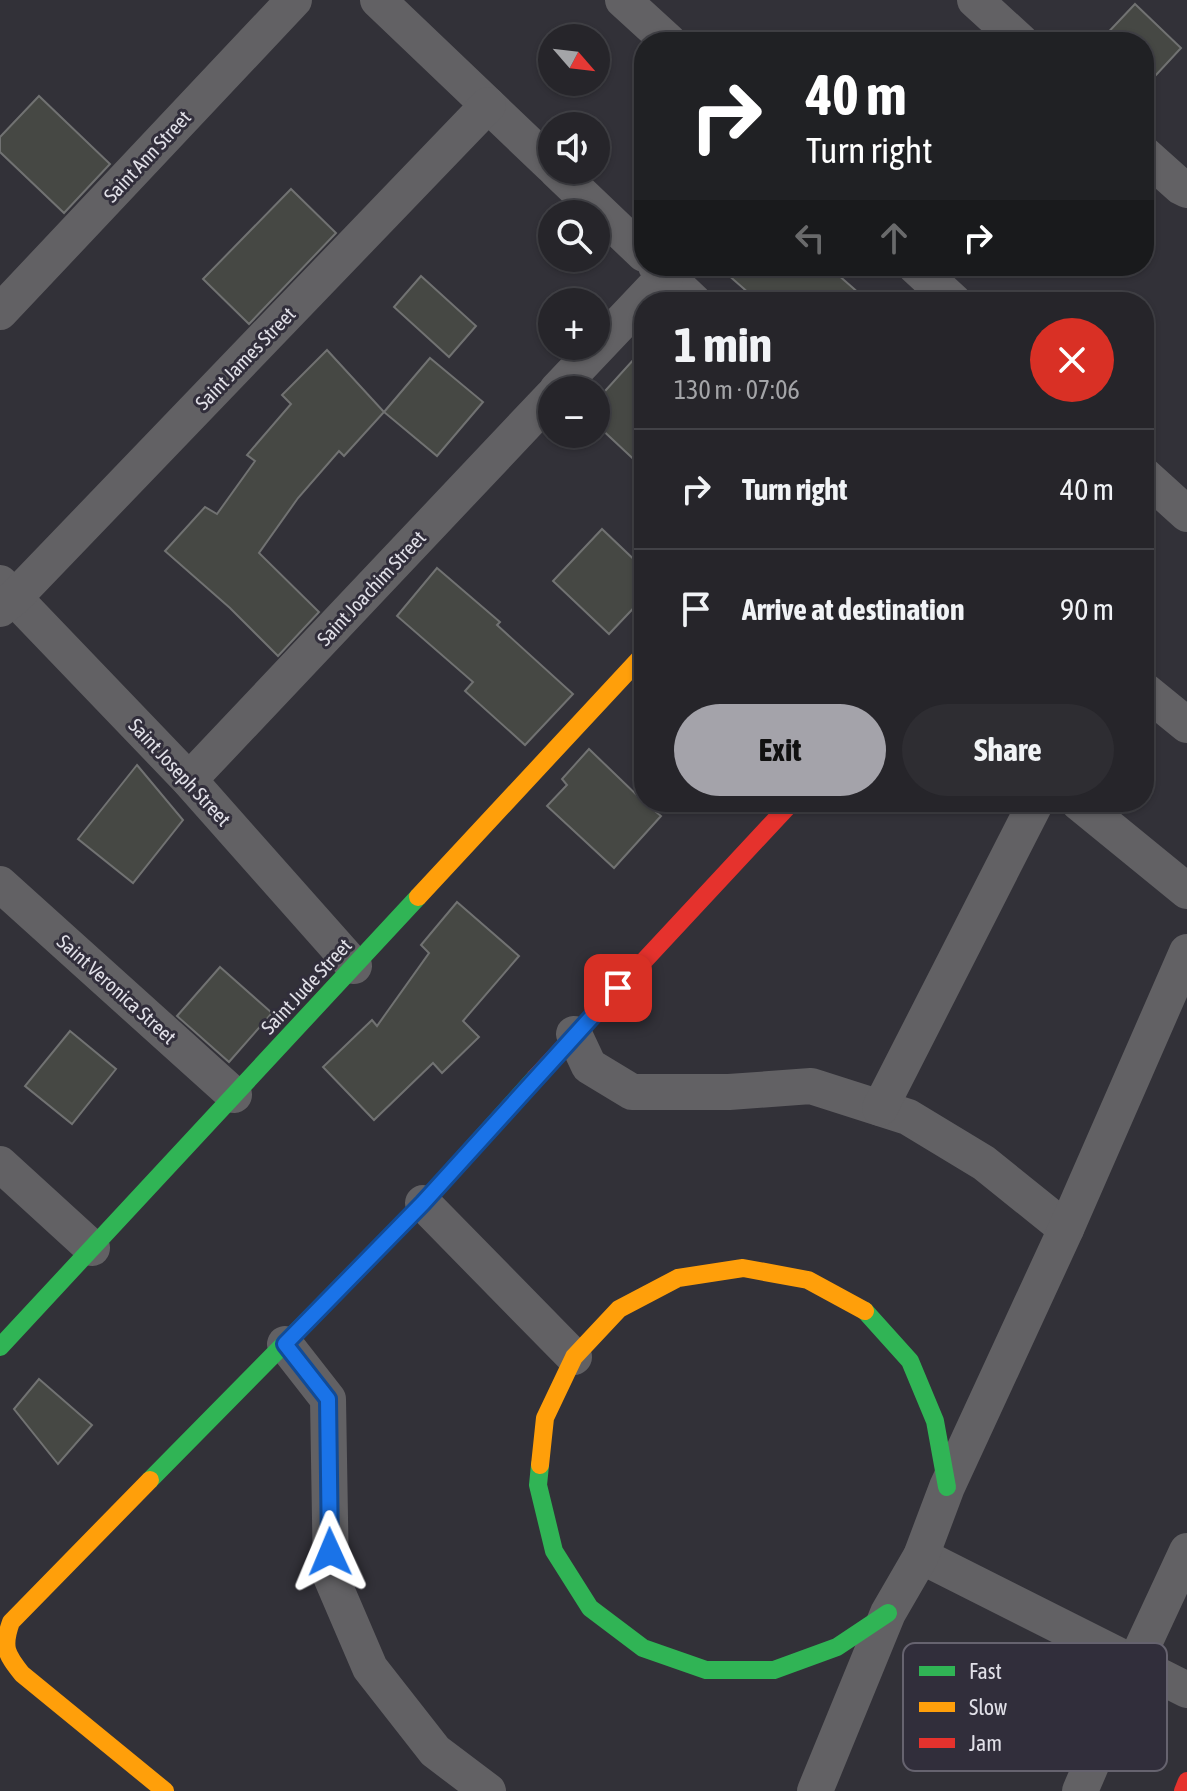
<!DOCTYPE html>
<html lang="en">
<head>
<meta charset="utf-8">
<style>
	body { margin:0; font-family:"Asap Condensed",sans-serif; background:#2e2d32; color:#f1f3f6; height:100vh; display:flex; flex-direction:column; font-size:30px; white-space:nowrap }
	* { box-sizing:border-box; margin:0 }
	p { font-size:26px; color:#a4a5a8 }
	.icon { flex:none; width:44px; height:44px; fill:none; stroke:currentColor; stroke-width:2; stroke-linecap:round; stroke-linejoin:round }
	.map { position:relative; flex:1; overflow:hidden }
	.side { position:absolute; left:634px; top:292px; width:520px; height:520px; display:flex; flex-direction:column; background:#26252a; border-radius:32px; box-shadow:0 2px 6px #0004,0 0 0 2px #424247 }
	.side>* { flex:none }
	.banner { position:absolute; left:634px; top:32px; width:520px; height:244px; border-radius:32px; box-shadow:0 2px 6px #0004,0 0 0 2px #424247; background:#202124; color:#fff; overflow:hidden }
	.needle { width:52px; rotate:118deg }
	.controls { position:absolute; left:538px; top:24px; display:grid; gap:16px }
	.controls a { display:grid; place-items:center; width:72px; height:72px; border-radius:50%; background:#26252a; box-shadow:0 2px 6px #0004,0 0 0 2px #424247; font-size:40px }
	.pin { position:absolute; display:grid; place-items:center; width:68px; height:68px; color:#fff; margin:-34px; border-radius:16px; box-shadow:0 4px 12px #0006 }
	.me { position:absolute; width:88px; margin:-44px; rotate:359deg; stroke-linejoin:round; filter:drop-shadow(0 0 6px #0008) }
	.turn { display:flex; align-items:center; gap:28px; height:168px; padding:0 40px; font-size:36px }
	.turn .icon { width:104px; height:104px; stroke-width:2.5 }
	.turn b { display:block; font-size:56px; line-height:68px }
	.lanes { display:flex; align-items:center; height:76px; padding:0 40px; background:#0003; justify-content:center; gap:40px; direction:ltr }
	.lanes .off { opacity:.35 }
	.round { display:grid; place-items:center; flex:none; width:84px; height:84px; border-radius:42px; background:#2e2d32 }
	.overview { display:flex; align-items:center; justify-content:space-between; height:136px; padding:0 40px }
	h1 { font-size:48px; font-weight:700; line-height:60px }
	.primary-button { display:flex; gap:16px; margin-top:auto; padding:16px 40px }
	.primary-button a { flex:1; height:92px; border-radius:48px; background:#a4a3aa; color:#111; font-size:32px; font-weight:700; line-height:92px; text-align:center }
	.primary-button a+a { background:#2e2d32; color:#f1f3f6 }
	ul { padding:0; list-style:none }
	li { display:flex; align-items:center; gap:24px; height:120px; padding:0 40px; border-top:2px solid #424247 }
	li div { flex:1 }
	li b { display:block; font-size:30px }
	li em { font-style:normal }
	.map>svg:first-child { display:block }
	.building { fill:#464844; stroke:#717272; stroke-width:2 }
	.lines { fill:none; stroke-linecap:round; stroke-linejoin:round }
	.street { stroke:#626164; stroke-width:36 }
	.fast { stroke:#30b455; stroke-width:18 }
	.slow { stroke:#ff9f0a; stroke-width:18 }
	.jam { stroke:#e5322d; stroke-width:18 }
	.route-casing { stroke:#114b97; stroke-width:20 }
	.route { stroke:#1a73e8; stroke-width:14 }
	.labels { text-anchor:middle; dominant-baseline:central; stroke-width:6; stroke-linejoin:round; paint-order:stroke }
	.street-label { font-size:20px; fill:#e1e0e8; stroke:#312e3b }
	.key { fill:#312e3b; stroke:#66636f; stroke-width:2 }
	.key-label { font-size:22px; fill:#e1e0e8 }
</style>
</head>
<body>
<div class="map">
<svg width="1187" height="1791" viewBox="0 0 1187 1791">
	<rect width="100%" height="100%" fill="#323138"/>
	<g class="building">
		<polygon points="1135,4 1181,48 1144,88 1144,42 1099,42"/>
		<polygon points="39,96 110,164 64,213 0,152 0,137"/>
		<polygon points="291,189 336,233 249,324 203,279"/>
		<polygon points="718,266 828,266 869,302 759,302"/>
		<polygon points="421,276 476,326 449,357 394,307"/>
		<polygon points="644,348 644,469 596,424 596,401"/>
		<polygon points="327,350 384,412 344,456 339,451 298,498 259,553 319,612 278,656 230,608 165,551 205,507 217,514 255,461 247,455 291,404 282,395"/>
		<polygon points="430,358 483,402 437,456 384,412"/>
		<polygon points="602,529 644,569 644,597 609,634 553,581"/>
		<polygon points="437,568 500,622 497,625 573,694 525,745 465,691 473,682 397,616"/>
		<polygon points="589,749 644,802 661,816 614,868 547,806 567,785 562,779"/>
		<polygon points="137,765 183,820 133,883 78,839"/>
		<polygon points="457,902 519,956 463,1021 479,1037 442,1073 433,1063 374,1120 323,1067 372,1020 377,1026 429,953 421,945"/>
		<polygon points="220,967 272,1013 229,1062 177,1016"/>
		<polygon points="70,1031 116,1069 72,1124 25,1086"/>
		<polygon points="39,1379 92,1425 58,1464 14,1409"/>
	</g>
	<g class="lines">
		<g class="street">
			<polyline points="378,0 552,166"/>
			<polyline points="623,0 669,42"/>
			<polyline points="975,0 1021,42"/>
			<polyline points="1144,154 1181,187 1187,190"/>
			<polyline points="556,170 644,254"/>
			<polyline points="656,266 694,302"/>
			<polyline points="915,266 954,302"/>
			<polyline points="0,312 294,0"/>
			<polyline points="557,390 666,275"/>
			<polyline points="1144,475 1187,514"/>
			<polyline points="0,583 189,780 354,966"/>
			<polyline points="0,609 14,598 488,105"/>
			<polyline points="1144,690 1187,725"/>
			<polyline points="189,780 552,396"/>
			<polyline points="1078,802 1187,891"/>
			<polyline points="0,884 234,1095"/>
			<polyline points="574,1034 589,1066 632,1092 729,1092 811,1086 908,1117 984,1163 1066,1229"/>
			<polyline points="880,1108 1036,802"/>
			<polyline points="0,1164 92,1248"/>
			<polyline points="423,1203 574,1357"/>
			<polyline points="285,1344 328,1399 331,1577 370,1668 435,1751 488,1791"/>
			<polyline points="921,1556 1187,1690"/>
			<polyline points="815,1791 888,1613 921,1556 947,1487 1066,1229 1187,952"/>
			<polyline points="1080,1791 1135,1663 1187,1551"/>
		</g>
		<g class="fast">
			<polyline points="865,1311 910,1361 935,1421 947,1487"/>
			<polyline points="0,1347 418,897"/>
			<polyline points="540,1465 538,1485 554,1551 590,1608 643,1648 706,1670 774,1670 837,1647 888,1613"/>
			<polyline points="150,1480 423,1203 535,1078"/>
		</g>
		<g class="slow">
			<polyline points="418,897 644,654"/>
			<polyline points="540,1465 545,1418 574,1357 619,1309 678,1278 743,1268 808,1280 865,1311"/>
			<path d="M150,1480L11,1622C2,1647 6,1654 22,1674L165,1791"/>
		</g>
		<g class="jam">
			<polyline points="535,1078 792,802"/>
			<polyline points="1183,1791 1187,1781"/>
		</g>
	</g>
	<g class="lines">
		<defs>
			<polyline id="route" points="330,1552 328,1399 285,1344 423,1203 618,988"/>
		</defs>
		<use href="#route" class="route-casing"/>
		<use href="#route" class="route"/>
	</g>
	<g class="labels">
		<g class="street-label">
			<text transform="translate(147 156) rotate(-47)">Saint Ann Street</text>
			<text transform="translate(245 358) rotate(-46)">Saint James Street</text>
			<text transform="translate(371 588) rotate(-47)">Saint Joachim Street</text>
			<text transform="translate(180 772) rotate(47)">Saint Joseph Street</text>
			<text transform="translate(306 986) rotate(-47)">Saint Jude Street</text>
			<text transform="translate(117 989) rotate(42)">Saint Veronica Street</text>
		</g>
	</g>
	<rect x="903" y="1643" width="264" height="128" rx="12" class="key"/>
	<rect x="919" y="1666" width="36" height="10" fill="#30b455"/>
	<rect x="919" y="1702" width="36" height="10" fill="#ff9f0a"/>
	<rect x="919" y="1738" width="36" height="10" fill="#e5322d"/>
	<g class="key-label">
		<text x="969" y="1679">Fast</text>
		<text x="969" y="1715">Slow</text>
		<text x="969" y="1751">Jam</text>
	</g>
</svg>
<div class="controls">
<a><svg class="needle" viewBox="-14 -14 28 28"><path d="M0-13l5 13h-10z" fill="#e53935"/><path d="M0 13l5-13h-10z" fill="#a4a5a8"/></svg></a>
<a><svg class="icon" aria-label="sound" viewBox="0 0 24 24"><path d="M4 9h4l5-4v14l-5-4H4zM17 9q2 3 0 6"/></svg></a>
<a><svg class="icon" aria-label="search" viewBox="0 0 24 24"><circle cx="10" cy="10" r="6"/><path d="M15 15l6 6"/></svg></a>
<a>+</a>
<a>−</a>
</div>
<div class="pin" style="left:618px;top:988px;background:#d93025"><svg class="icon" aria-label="arrive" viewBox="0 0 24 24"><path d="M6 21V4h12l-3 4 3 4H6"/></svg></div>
<svg class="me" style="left:330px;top:1552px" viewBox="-20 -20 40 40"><path d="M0-17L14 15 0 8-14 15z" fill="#1a73e8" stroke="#fff" stroke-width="4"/></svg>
<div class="banner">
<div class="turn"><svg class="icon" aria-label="right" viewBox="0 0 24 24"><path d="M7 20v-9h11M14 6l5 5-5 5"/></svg><div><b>40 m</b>Turn right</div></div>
<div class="lanes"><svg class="icon off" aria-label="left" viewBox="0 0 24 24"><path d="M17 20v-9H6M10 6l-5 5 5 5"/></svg><svg class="icon off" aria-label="ahead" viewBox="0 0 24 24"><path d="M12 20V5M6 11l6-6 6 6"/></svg><svg class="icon" aria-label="right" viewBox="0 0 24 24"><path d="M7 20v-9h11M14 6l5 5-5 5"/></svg></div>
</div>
<section class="side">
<div class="overview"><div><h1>1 min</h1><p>130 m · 07:06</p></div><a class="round" style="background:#d93025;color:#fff"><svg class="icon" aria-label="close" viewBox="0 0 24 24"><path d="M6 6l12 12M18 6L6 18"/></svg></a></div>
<ul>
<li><svg class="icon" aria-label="right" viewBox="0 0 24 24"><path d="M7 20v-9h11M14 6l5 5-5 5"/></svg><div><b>Turn right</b></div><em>40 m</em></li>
<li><svg class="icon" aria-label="arrive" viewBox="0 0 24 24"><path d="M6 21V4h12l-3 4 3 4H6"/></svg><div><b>Arrive at destination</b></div><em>90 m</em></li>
</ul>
<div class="primary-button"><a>Exit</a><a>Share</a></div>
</section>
</div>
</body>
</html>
